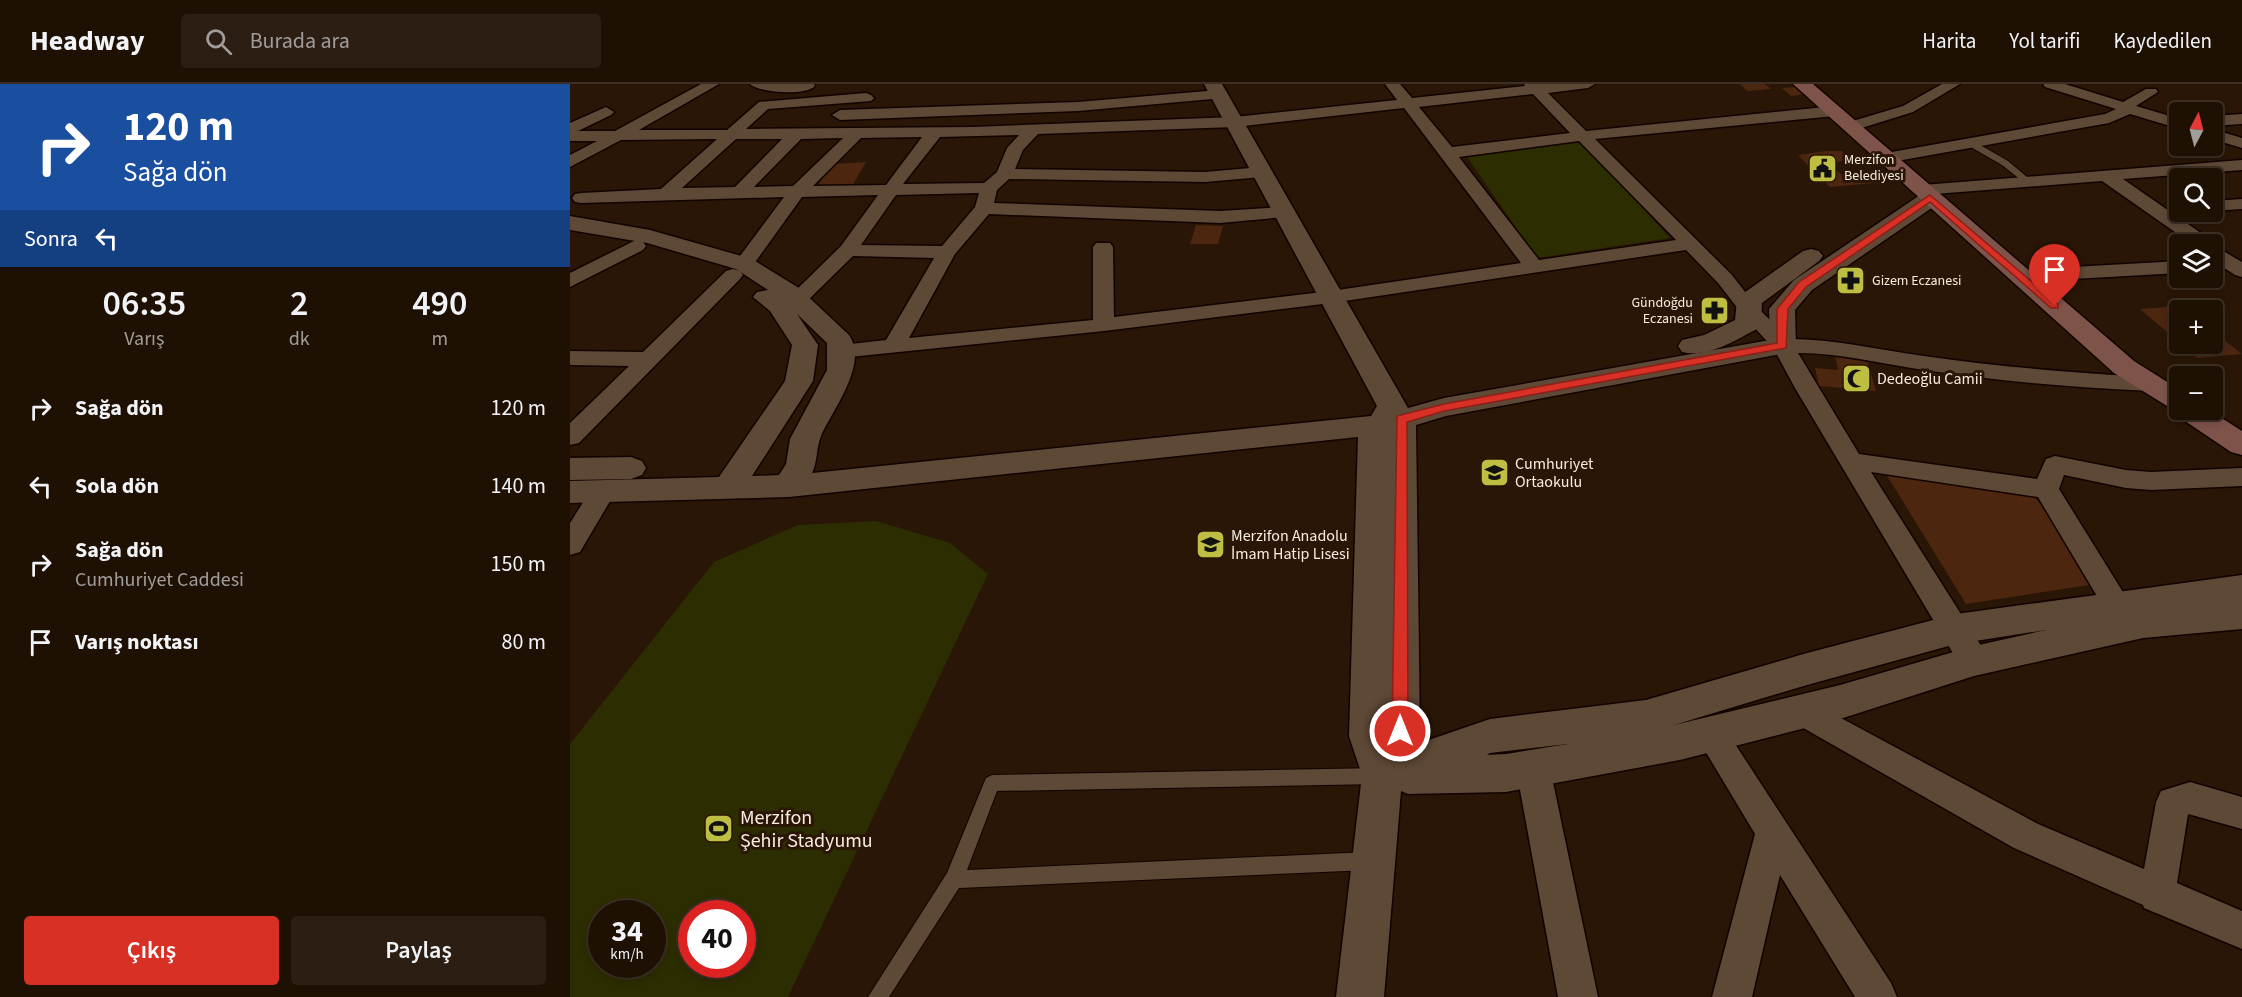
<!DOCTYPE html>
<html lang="tr">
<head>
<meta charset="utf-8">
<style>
	body { margin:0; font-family:"Source Sans 3",sans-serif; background:#2c1e13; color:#f1f3f6; height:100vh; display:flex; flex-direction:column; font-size:22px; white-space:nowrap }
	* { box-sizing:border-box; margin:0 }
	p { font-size:20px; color:#a19d9a }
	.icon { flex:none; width:33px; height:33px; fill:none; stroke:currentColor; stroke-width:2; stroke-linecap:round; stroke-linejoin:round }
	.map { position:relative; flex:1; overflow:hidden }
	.drawer { display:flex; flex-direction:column; background:#1f1004; width:570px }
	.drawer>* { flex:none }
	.hud { background:#1a4fa0; color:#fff; overflow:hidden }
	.needle { width:39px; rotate:7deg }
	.fabs { position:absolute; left:1599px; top:18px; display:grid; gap:12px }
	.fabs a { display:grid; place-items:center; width:54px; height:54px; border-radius:6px; background:#1f1004; box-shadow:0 3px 9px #0003,0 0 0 2px #3c3026; font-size:30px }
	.speed { position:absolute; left:18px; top:816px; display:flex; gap:12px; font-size:30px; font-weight:700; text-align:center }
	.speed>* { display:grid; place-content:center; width:78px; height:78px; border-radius:50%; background:#1f1004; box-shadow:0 3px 9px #0003,0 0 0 2px #3c3026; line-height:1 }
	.speed small { font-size:15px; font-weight:400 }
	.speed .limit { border:9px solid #d22; background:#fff; color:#111 }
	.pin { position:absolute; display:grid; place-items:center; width:51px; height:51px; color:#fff; margin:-62px -26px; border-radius:50% 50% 50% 0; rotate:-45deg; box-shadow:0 0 6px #0007 }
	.pin .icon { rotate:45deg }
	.me { position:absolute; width:66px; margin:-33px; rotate:0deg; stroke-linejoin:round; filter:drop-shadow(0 0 4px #0008) }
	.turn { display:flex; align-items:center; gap:21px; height:126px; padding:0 24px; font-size:27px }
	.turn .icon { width:78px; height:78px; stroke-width:2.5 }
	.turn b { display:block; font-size:42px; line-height:51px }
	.then { display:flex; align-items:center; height:57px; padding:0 24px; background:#0003; gap:12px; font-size:22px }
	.eta { display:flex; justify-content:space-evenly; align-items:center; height:102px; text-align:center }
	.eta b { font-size:36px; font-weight:600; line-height:42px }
	.action { display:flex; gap:12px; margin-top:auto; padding:12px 24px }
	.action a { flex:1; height:69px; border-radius:6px; background:#d93025; color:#fff; font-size:24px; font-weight:600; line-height:69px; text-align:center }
	.action a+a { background:#2c1e13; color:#f1f3f6 }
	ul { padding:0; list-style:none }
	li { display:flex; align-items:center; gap:18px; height:78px; padding:0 24px }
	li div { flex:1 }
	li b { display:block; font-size:22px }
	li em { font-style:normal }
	header { display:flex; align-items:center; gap:36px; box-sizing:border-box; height:84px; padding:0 30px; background:#1f1004; border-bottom:2px solid #3c3026 }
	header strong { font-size:28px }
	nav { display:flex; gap:33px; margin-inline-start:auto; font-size:21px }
	.search { width:420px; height:54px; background:#2c1e13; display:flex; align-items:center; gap:15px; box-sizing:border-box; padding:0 21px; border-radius:6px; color:#a19d9a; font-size:22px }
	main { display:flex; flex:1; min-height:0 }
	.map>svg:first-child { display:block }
	.green { fill:#2c2d00; fill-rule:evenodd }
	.building { fill:#4d260f }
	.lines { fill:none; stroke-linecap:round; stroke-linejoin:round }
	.service-casing { stroke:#110300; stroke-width:2 }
	.minor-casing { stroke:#110300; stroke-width:3 }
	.tertiary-casing { stroke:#110300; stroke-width:3 }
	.secondary-casing { stroke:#110300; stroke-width:3 }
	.service { fill:#5e4836; fill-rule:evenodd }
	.minor { fill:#5e4836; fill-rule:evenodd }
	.tertiary { fill:#5e4836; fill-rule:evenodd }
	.secondary { fill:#7d534a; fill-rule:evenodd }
	.route { fill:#d93025; stroke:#8d1f18; stroke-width:1.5 }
	.labels { text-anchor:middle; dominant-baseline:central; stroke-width:6; stroke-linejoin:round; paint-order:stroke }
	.far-poi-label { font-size:14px; fill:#f8ebe0; stroke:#291606; text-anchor:start }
	.poi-label { font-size:16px; fill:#f8ebe0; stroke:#291606; text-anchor:start }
	.near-poi-label { font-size:20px; fill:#f8ebe0; stroke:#291606; text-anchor:start }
</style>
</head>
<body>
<header>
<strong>Headway</strong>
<div class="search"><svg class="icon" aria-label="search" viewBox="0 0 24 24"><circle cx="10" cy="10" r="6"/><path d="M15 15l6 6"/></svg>Burada ara</div>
<nav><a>Harita</a><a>Yol tarifi</a><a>Kaydedilen</a></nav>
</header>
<main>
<section class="drawer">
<div class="hud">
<div class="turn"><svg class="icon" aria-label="right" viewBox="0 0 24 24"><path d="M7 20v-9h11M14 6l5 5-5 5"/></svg><div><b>120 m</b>Sağa dön</div></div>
<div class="then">Sonra<svg class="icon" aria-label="left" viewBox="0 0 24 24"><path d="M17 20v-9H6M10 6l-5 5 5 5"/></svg></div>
</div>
<div class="eta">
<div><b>06:35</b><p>Varış</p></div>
<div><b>2</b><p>dk</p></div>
<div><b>490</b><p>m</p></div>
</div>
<ul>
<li><svg class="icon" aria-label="right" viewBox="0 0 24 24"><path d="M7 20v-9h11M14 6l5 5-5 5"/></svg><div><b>Sağa dön</b></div><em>120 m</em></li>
<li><svg class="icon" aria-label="left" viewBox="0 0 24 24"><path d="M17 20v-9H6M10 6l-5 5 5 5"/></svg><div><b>Sola dön</b></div><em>140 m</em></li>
<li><svg class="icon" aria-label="right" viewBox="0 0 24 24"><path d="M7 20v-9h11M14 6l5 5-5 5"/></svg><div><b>Sağa dön</b><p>Cumhuriyet Caddesi</p></div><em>150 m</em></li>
<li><svg class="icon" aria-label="arrive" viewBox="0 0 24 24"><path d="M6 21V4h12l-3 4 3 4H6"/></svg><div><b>Varış noktası</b></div><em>80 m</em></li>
</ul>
<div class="action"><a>Çıkış</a><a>Paylaş</a></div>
</section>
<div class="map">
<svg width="1672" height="913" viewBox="0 0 1672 913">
	<rect width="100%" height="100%" fill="#291606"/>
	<g class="green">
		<polygon points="1011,56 1100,154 967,174 895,70"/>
		<path d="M306,437L380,459L418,490L218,913H0V660L144,478L228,441ZM32,830H82V880H32ZM122,830H172V880H122Z"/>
	</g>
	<g class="building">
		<polygon points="1170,0 1195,0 1201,5 1177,7"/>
		<polygon points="1228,3 1236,10 1221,12 1212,4"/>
		<polygon points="1256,67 1272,67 1282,76 1258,79 1272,91 1295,90 1305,99 1260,103 1228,71"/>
		<polygon points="296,78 281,104 245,106 262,80"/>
		<polygon points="626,141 653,142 648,160 620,160"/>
		<polygon points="1612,222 1618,226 1610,226 1610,259 1570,225"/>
		<polygon points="1642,247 1672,270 1627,274 1610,260 1642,260"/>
		<polygon points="1265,273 1297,276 1306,307 1249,302 1245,284 1268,286"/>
		<polygon points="1341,386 1457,404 1487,440 1526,500 1396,520 1316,390"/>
	</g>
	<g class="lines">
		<defs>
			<g id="service">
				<polygon points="1399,58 1405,58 1438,77 1463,98 1456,100 1432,81 1399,62"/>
				<polygon points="810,684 816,687 818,692 816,697 810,700 427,707 397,786 799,768 805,771 808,777 805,783 799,786 389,804 319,913 298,913 377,789 416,694 422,691"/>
			</g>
			<g id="minor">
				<path d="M131,0H149L69,46H157L189,18L296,9L301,11L304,14L301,17L198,25L176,45L402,43L665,33L827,16L815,0H830L842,14L955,2L954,0H1025L1018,4L978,9L1016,47L1265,22L1270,24L1273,27L1270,30L1265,32L1025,55L1162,191L1186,222L1219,255C1265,255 1309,266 1354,272C1430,283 1505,289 1581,293L1589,295L1592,300L1589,305L1581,307C1505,304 1429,297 1354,286C1312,280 1270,269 1228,269L1289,370L1467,395L1476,375L1485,372L1556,386L1581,388L1672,384V402L1581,406L1556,404L1494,391L1489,405L1561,521L1557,529L1547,532L1537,529L1468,413L1301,388L1415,568L1419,577L1415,586L1404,590L1393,586L1225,304L1204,265L1172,230L1148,199L1116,166L761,219L534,247L270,274L262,272L259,267L262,262L316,256L364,174L283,172L234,220L227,222L220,220L217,216L220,212L271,162L308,111L232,113L181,184H167L164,180L214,113L11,119L5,118L2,114L5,110L11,109L91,105L147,55L51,56L0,83V71L27,57H0V39L36,23L44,28L41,31L8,47H45ZM963,10L1000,49L882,63L849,23ZM834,24L951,179L761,207L544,233L543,163L540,159H526L523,163V236L339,254L385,170L419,130L650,139L714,133L720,132L723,128L720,124L714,123L650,127L424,119L427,106L439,95L635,98L692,93L698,92L701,88L698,84L692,83L635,88L445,85L453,66L468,50L665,43ZM449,51L437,64L427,88L414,99L333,100L370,53ZM352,53L316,101L243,102L291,54ZM273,54L223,102L184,103L231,55ZM166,55H212L165,103L112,104ZM1009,57L1106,156L969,176L889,73ZM409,109L405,123L372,162L291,161L326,111Z"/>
				<path d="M180,0H244L245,2C236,12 189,9 180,0Z"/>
				<polygon points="1372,0 1390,0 1343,28 1282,47 1274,42 1276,39 1333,22"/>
				<polygon points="1473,0 1495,0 1553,18 1576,5 1586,5 1588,8 1566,22 1610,35 1610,45 1560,30 1539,39 1316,79 1308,74 1316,69 1535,30 1546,25 1475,3"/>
				<polygon points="649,6 657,11 654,14 508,27 270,36 262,31 270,26 508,18"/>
				<polygon points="1672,30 1672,40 1642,42 1642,32"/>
				<polygon points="1642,45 1672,54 1672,64 1642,55"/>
				<polygon points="1672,76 1672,86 1553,95 1641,156 1644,160 1643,161 1672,178 1672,193 1665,191 1642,176 1642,160 1622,160 1532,97 1352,111 1346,110 1343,106 1346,102 1352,101"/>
				<polygon points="1672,115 1672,125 1642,127 1642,117"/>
				<polygon points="66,156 73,158 76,162 73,166 0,203 0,189"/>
				<polygon points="1610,177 1610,189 1450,198 1443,196 1440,192 1443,188 1450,186"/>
				<polygon points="163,185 170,187 173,191 170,195 9,359 0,361 0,339 59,282 0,281 0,267 73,268 156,187"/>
				<polygon points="33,398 42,401 46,407 10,468 0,471 0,439 24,401"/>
				<polygon points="1232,613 1468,740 1574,785 1586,718 1591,707 1620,698 1672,713 1672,745 1618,730 1607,799 1672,827 1672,865 1574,824 1573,821 1444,764 1221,637 1216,627 1221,617"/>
				<polygon points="1141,636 1152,640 1321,899 1327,913 1285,913 1210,791 1182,913 1142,913 1185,750 1125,650 1130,640"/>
				<polygon points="963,669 975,673 980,684 1028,913 988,913 946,684 951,673"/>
			</g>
			<g id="tertiary">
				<path d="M634,0H652L838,324L874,314L1200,256L1199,225L1224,196L1353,109L1361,107L1369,109L1372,114L1369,119L1242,206L1225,226L1226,262L1222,268L876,332L846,341L850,647L844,661L920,635L1076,616L1237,569L1386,530L1672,491V545L1573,554L1404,592L1270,635L1110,676L936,708L838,710L831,707L814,913H766L792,691L779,652L788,353L219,413L0,419V397L149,393L215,297L222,261L200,227L183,213L187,208L198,206L166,185L77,159L0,146V132L80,146L182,175L229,204L279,251C299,280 263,325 251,352C246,364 248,377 242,389L801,332L807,322ZM227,230L257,259V286L220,355L216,380L209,391L182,392L243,297L248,261ZM1476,546L1404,562L1270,601L1104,641L1237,601L1386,560ZM998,660L936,670L917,671L920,669Z"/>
				<path d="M1241,165L1249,167L1253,172L1249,177L1192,219L1191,240L1187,245C1164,257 1138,274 1112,268L1108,262L1112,256L1134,251L1165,236L1167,216L1171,211L1233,167Z"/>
				<polygon points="61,373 72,377 76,384 72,391 61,395 0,396 0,374"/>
			</g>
			<polygon id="secondary" points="1223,0 1243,0 1564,277 1610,306 1610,326 1639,326 1672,347 1672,371 1661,368 1609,333 1605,327 1544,289"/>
		</defs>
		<use href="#service" class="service-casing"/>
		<use href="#minor" class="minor-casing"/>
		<use href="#tertiary" class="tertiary-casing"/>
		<use href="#secondary" class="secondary-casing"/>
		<use href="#service" class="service"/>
		<use href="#minor" class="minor"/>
		<use href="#tertiary" class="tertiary"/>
		<use href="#secondary" class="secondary"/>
	</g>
	<polygon class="route" points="1360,111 1488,220 1488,224 1481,224 1360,118 1236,203 1218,225 1216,264 874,327 837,338 838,647 836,652 830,654 825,652 822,647 827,332 874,320 1207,259 1207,225 1229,198"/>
	<defs>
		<symbol id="civic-square" viewBox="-11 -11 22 22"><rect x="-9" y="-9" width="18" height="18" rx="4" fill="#bebf42" stroke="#291606"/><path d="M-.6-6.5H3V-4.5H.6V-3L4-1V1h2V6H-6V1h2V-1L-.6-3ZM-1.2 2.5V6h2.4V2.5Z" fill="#111"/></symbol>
		<symbol id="pharmacy-square" viewBox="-11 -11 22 22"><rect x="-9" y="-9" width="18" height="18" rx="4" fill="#bebf42" stroke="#291606"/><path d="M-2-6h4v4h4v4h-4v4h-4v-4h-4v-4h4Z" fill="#111"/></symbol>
		<symbol id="mosque-square" viewBox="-11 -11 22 22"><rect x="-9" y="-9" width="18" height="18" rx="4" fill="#bebf42" stroke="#291606"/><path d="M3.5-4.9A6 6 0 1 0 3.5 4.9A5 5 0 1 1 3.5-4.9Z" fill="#111"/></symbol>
		<symbol id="school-square" viewBox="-11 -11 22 22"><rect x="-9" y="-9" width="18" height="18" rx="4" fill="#bebf42" stroke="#291606"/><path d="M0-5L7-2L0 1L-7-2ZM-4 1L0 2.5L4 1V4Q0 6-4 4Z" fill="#111"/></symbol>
		<symbol id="stadium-square" viewBox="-11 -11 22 22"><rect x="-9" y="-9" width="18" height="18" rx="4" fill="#bebf42" stroke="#291606"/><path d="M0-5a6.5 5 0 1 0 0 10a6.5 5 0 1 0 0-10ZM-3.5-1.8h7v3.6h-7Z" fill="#111"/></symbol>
	</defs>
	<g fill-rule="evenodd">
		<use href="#civic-square" x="1236" y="68" width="33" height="33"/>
		<use href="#pharmacy-square" x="1264" y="180" width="33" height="33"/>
		<use href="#pharmacy-square" x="1128" y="210" width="33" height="33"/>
		<use href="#mosque-square" x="1270" y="278" width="33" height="33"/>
		<use href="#school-square" x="908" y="372" width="33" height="33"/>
		<use href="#school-square" x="624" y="444" width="33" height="33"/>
		<use href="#stadium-square" x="132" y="728" width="33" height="33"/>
	</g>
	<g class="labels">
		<g class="far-poi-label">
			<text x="1274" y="76">Merzifon<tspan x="1274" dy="16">Belediyesi</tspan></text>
			<text x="1302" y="197">Gizem Eczanesi</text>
			<text x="1123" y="219" text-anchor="end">Gündoğdu<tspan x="1123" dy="16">Eczanesi</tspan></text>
		</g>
		<g class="poi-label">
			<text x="1307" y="295">Dedeoğlu Camii</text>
			<text x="945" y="380">Cumhuriyet<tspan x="945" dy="18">Ortaokulu</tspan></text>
			<text x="661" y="452">Merzifon Anadolu<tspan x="661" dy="18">İmam Hatip Lisesi</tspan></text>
		</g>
		<g class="near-poi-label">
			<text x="170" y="734">Merzifon<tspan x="170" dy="23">Şehir Stadyumu</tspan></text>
		</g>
	</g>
</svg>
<div class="fabs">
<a><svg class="needle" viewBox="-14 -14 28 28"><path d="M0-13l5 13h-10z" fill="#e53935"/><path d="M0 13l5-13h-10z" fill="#a19d9a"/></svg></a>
<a><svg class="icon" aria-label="search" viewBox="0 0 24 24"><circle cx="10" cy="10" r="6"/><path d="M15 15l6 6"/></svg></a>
<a><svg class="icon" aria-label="layers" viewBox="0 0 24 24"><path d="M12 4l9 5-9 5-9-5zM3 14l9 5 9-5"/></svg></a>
<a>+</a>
<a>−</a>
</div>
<div class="speed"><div>34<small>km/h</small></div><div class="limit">40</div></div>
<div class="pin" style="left:1485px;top:222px;background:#d93025"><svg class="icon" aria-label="arrive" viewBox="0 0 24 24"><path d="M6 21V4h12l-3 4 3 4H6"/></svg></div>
<svg class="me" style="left:830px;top:647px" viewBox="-20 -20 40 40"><circle r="17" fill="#d93025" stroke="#fff" stroke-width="3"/><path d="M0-11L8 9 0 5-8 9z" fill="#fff"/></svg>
</div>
</main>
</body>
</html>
